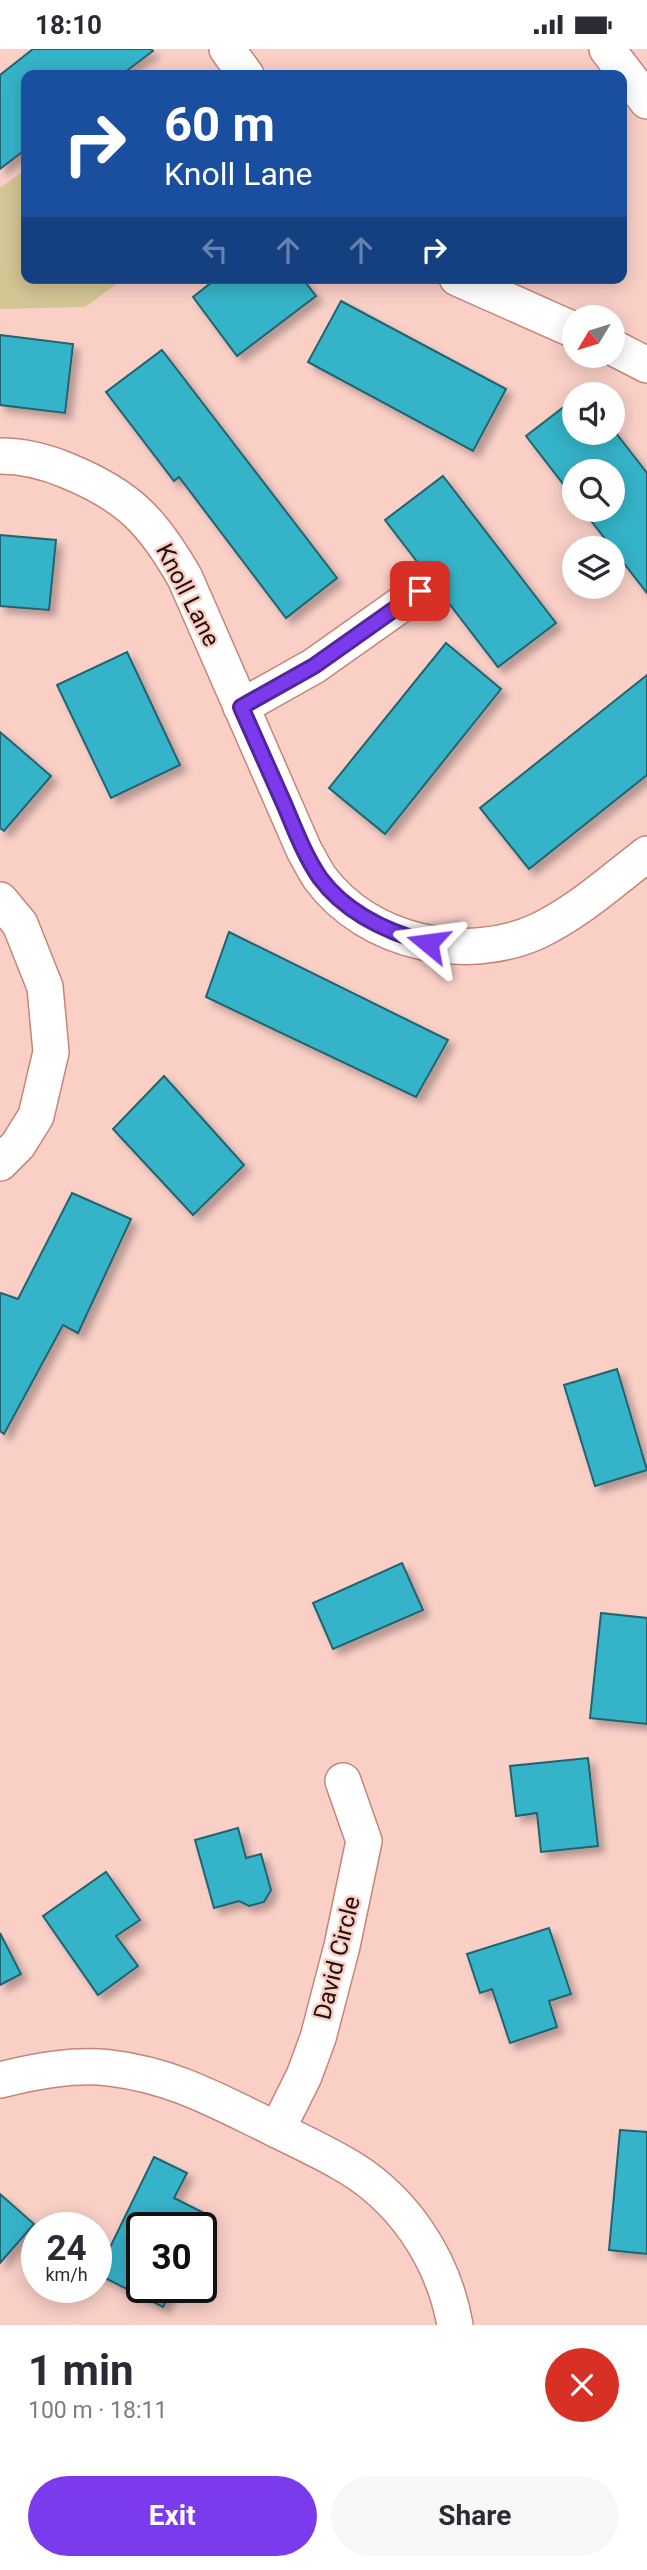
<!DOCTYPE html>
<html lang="en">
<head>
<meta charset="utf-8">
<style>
	body { margin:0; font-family:Roboto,sans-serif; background:#f7f7f7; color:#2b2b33; height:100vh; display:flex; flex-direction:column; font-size:26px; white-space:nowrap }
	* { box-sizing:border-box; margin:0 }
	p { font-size:23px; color:#7c7c81 }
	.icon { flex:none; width:38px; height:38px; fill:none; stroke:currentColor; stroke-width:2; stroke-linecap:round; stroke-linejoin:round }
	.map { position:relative; height:2276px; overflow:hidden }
	.drawer { display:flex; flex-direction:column; background:#fff; flex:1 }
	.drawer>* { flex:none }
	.top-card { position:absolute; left:21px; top:21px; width:606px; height:214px; border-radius:14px; box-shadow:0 4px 18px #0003; background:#1a4fa0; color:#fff; overflow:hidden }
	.needle { width:46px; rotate:232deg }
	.buttons { position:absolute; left:562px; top:256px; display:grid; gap:14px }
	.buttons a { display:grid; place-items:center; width:63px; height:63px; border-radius:50%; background:#fff; box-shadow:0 4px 18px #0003; font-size:35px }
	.speed { position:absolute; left:21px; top:2163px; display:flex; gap:14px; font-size:35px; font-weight:700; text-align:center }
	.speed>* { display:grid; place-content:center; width:91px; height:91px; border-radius:50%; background:#fff; box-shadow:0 4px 18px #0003; line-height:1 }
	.speed small { font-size:18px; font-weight:400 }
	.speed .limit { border:4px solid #111; border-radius:10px; background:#fff; color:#111 }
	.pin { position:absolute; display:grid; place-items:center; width:60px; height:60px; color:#fff; margin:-30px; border-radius:14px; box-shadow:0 4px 10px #0006 }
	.me { position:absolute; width:77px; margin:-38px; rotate:286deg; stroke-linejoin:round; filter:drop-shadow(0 0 5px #0008) }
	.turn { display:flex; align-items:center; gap:24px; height:147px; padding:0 28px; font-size:32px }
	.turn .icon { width:91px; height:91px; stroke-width:2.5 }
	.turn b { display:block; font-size:49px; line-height:60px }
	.lanes { display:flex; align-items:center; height:66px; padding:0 28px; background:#0003; justify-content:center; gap:35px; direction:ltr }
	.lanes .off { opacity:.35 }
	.round { display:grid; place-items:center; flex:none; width:74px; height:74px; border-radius:37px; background:#f7f7f7 }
	.summary { display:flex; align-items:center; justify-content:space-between; height:119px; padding:0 28px }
	h1 { font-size:42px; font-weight:700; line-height:52px }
	.cta { display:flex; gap:14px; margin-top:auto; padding:14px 28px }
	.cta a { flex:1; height:80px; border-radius:42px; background:#7c3aed; color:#fff; font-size:28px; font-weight:700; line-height:80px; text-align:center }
	.cta a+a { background:#f7f7f7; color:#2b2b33 }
	.status { display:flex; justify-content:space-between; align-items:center; height:49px; padding:0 35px; background:#fff; direction:ltr }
	.status svg { height:19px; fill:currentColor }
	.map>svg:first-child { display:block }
	.green { fill:#d4c594 }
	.building { fill:#36b3c9; stroke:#23636f; stroke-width:2; filter:url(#shadow) }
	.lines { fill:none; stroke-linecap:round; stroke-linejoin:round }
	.street-casing { stroke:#c68577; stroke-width:38 }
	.street { stroke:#fff; stroke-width:35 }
	.route-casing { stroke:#51269a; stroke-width:18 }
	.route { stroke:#7c3aed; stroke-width:12 }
	.labels { text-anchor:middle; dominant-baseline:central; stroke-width:5; stroke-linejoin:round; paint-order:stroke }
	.street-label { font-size:24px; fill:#260e09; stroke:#f9cfc6 }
</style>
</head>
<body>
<div class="status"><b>18:10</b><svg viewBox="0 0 49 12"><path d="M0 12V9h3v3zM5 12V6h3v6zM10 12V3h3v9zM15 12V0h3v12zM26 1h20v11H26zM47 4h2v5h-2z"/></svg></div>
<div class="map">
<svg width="647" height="2276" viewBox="0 0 647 2276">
	<defs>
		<filter id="shadow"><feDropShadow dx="6" dy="6" stdDeviation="3.5" flood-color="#0004"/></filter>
	</defs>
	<rect width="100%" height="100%" fill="#f9cfc6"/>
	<polygon class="green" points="26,120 26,229 120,229 122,231 85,258 0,260 0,139"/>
	<g class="building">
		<polygon points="33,0 151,0 153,2 121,26 26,26 26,100 0,120 0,26"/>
		<polygon points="217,229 302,229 316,247 237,307 193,248"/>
		<polygon points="341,252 506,340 473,402 308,313"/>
		<polygon points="0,286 73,295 65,364 0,356"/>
		<polygon points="162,301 337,529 286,569 179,428 174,432 106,343"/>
		<polygon points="574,350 574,383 612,383 612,379 647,424 647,544 582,460 612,460 612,422 574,422 574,449 526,387"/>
		<polygon points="443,427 556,574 498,618 385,471"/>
		<polygon points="0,486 56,491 49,561 0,557"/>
		<polygon points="446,594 501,640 385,785 329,739"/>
		<polygon points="127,603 180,716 111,749 57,636"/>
		<polygon points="647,626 647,726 529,820 480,759"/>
		<polygon points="0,683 51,727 4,782 0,779"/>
		<polygon points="229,883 448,991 416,1048 206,948"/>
		<polygon points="164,1027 244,1116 193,1166 113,1080"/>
		<polygon points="72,1144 131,1170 78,1284 63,1276 4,1385 0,1382 0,1246 1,1244 18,1250"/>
		<polygon points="617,1320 647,1421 595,1437 564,1336"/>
		<polygon points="402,1514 423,1561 333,1600 313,1554"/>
		<polygon points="601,1564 647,1569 647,1675 590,1669"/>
		<polygon points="588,1709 598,1797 541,1803 537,1764 516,1767 510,1717"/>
		<polygon points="238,1779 246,1809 261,1805 271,1841 264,1853 249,1857 239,1852 214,1859 195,1791"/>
		<polygon points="106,1823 140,1871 116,1887 138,1917 98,1946 43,1867"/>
		<polygon points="549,1879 571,1945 549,1952 557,1978 510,1994 492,1940 480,1944 467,1905"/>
		<polygon points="0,1884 21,1925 0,1936"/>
		<polygon points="620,2081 647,2083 647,2205 609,2201"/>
		<polygon points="154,2108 187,2124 174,2149 208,2166 201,2180 142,2179 142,2238 173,2238 163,2258 97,2225"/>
		<polygon points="0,2145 34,2175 0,2214"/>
	</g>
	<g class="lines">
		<defs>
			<g id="street">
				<polyline points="227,0 246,26"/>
				<polyline points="607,0 647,52"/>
				<polyline points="457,229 574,281"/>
				<polyline points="612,298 647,316"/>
				<path d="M0,407C23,407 47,413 68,422C129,447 153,473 185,529L304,801C309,810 314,820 320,829C368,894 466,915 538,882C578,863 612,832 647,805"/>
				<polyline points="241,658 314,617 420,542"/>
				<polyline points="0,851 20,875 45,938 51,1003 36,1067 18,1096 0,1114"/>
				<path d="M0,2031C36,2022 73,2015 110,2019C168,2026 208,2047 259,2072C286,2086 314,2098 340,2113C401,2146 443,2208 455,2276"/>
				<polyline points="277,2081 304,2027 318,1989 342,1897 364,1792 343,1732"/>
			</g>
		</defs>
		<use href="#street" class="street-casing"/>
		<use href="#street" class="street"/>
	</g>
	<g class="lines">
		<defs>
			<path id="route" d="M420,542L314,617L241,658C256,691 270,724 285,757C295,781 305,807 320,829C346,864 387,883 428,894"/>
		</defs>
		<use href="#route" class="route-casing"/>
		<use href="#route" class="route"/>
	</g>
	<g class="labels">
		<g class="street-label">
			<text transform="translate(188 546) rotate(63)">Knoll Lane</text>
			<text transform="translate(337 1909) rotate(-76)">David Circle</text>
		</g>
	</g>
</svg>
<div class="buttons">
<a><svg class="needle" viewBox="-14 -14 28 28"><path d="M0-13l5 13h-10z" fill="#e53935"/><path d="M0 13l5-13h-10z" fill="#7c7c81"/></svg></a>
<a><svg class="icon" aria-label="sound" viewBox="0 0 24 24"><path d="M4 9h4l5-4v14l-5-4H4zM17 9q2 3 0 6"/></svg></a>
<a><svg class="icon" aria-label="search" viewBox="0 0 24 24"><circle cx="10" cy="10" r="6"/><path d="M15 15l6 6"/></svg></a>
<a><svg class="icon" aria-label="layers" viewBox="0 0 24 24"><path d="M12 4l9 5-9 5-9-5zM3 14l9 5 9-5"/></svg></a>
</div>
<div class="speed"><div>24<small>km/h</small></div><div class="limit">30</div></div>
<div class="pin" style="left:420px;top:542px;background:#d93025"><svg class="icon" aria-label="arrive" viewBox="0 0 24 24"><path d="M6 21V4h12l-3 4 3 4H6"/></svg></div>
<svg class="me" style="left:428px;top:894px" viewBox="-20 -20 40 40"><path d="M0-17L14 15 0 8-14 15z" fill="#7c3aed" stroke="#fff" stroke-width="4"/></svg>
<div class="top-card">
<div class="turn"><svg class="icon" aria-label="right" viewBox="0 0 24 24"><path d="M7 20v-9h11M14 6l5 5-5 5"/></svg><div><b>60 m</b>Knoll Lane</div></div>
<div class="lanes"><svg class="icon off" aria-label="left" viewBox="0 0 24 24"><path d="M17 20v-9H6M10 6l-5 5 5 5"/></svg><svg class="icon off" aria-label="ahead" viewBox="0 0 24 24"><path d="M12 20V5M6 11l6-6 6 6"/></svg><svg class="icon off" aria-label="ahead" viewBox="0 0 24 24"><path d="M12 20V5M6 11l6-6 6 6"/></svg><svg class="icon" aria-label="right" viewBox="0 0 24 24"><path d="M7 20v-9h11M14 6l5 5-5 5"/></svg></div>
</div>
</div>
<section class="drawer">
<div class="summary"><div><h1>1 min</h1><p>100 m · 18:11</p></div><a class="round" style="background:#d93025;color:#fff"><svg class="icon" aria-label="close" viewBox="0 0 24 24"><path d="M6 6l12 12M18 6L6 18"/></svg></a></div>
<div class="cta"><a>Exit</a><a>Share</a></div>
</section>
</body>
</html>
